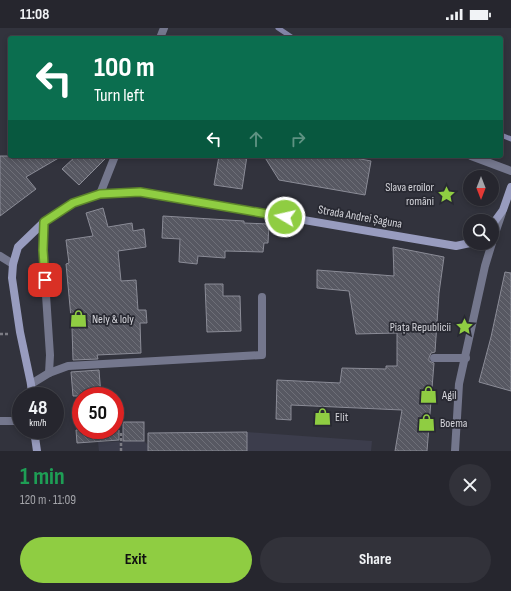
<!DOCTYPE html>
<html lang="en">
<head>
<meta charset="utf-8">
<style>
	body { margin:0; font-family:"Sofia Sans Condensed",sans-serif; background:#32323a; color:#f1f3f6; height:100vh; display:flex; flex-direction:column; font-size:15px; white-space:nowrap }
	* { box-sizing:border-box; margin:0 }
	p { font-size:13px; color:#a4a5aa }
	.icon { flex:none; width:22px; height:22px; fill:none; stroke:currentColor; stroke-width:2; stroke-linecap:round; stroke-linejoin:round }
	.map { position:relative; height:423px; overflow:hidden }
	.details { display:flex; flex-direction:column; background:#26262e; flex:1 }
	.details>* { flex:none }
	.guide { position:absolute; left:8px; top:8px; width:495px; height:122px; border-radius:4px; box-shadow:0 2px 6px #0003,0 0 0 1px #42434a; background:#0b6e4f; color:#fff; overflow:hidden }
	.needle { width:26px; rotate:180deg }
	.controls { position:absolute; left:463px; top:142px; display:grid; gap:8px }
	.controls a { display:grid; place-items:center; width:36px; height:36px; border-radius:50%; background:#26262e; box-shadow:0 2px 6px #0003,0 0 0 1px #42434a; font-size:20px }
	.speed { position:absolute; left:12px; top:359px; display:flex; gap:8px; font-size:20px; font-weight:700; text-align:center }
	.speed>* { display:grid; place-content:center; width:52px; height:52px; border-radius:50%; background:#26262e; box-shadow:0 2px 6px #0003,0 0 0 1px #42434a; line-height:1 }
	.speed small { font-size:10px; font-weight:400 }
	.speed .limit { border:6px solid #d22; background:#fff; color:#111 }
	.pin { position:absolute; display:grid; place-items:center; width:34px; height:34px; color:#fff; margin:-17px; border-radius:8px; box-shadow:0 2px 6px #0006 }
	.me { position:absolute; width:44px; margin:-22px; rotate:279deg; stroke-linejoin:round; filter:drop-shadow(0 0 3px #0008) }
	.turn { display:flex; align-items:center; gap:14px; height:84px; padding:0 20px; font-size:18px }
	.turn .icon { width:52px; height:52px; stroke-width:2.5 }
	.turn b { display:block; font-size:28px; line-height:34px }
	.lanes { display:flex; align-items:center; height:38px; padding:0 20px; background:#0003; justify-content:center; gap:20px; direction:ltr }
	.lanes .off { opacity:.35 }
	.round { display:grid; place-items:center; flex:none; width:42px; height:42px; border-radius:21px; background:#32323a }
	.summary { display:flex; align-items:center; justify-content:space-between; height:68px; padding:0 20px }
	h1 { font-size:24px; font-weight:700; line-height:30px; color:#1e9e55 }
	.cta { display:flex; gap:8px; margin-top:auto; padding:8px 20px }
	.cta a { flex:1; height:46px; border-radius:24px; background:#8fcd42; color:#111; font-size:16px; font-weight:700; line-height:46px; text-align:center }
	.cta a+a { background:#32323a; color:#f1f3f6 }
	.status { display:flex; justify-content:space-between; align-items:center; height:28px; padding:0 20px; background:#26262e; direction:ltr }
	.status svg { height:11px; fill:currentColor }
	.map>svg:first-child { display:block }
	.built { fill:#3c3d4c }
	.lines { fill:none; stroke-linecap:round; stroke-linejoin:round }
	.stream { stroke:#8385a8; stroke-width:5 }
	.building { fill:url(#building-back-hatch); stroke:#8b8c97 }
	.path { stroke:#7c7c84; stroke-width:2.5; stroke-dasharray:3 2; stroke-linecap:butt }
	.lane { stroke:#74778d; stroke-width:8 }
	.street { stroke:#74778d; stroke-width:8 }
	.secondary { stroke:#989cbf; stroke-width:8 }
	.route-casing { stroke:#5d852b; stroke-width:10 }
	.route { stroke:#8fcd42; stroke-width:7 }
	.labels { text-anchor:middle; dominant-baseline:central; stroke-width:3.5; stroke-linejoin:round; paint-order:stroke }
	.poi-label { font-size:12px; fill:#d6d6dc; stroke:#282932; text-anchor:start }
	.street-label { font-size:12px; fill:#d6d6dc; stroke:#282932 }
</style>
</head>
<body>
<div class="status"><b>11:08</b><svg viewBox="0 0 49 12"><path d="M0 12V9h3v3zM5 12V6h3v6zM10 12V3h3v9zM15 12V0h3v12zM26 1h20v11H26zM47 4h2v5h-2z"/></svg></div>
<div class="map">
<svg width="511" height="423" viewBox="0 0 511 423">
	<defs>
		<pattern id="building-back-hatch" width="6" height="6" patternUnits="userSpaceOnUse"><rect width="6" height="6" fill="#575862"/><path d="M-1 5l2 2M0 0l6 6M5-1l2 2" fill="none" stroke="#6e6f78"/></pattern>
	</defs>
	<rect width="100%" height="100%" fill="#32333d"/>
	<g class="built">
		<polygon points="247,404 372,413 371,423 247,423"/>
		<polygon points="144,413 148,417 148,423 99,423 98,414"/>
	</g>
	<g class="lines">
		<g class="stream">
			<polyline points="278,0 293,10"/>
			<polyline points="501,107 511,111"/>
		</g>
	</g>
	<g class="building">
		<polygon points="0,128 62,128 26,149 36,161 0,188"/>
		<polygon points="76,128 108,128 79,157 62,141"/>
		<polygon points="219,128 247,128 242,161 214,157"/>
		<polygon points="264,128 345,128 371,133 365,167 279,152"/>
		<polygon points="103,180 108,199 132,195 133,203 144,201 146,219 118,223 121,253 136,252 138,282 146,282 147,295 140,295 141,325 97,327 98,331 73,332 72,300 66,236 69,235 66,212 93,208 86,185"/>
		<polygon points="163,188 244,193 244,195 269,196 268,215 264,215 263,224 225,223 225,230 198,228 197,236 179,234 180,211 162,210"/>
		<polygon points="393,219 444,229 439,265 435,324 431,325 429,330 429,333 434,335 427,423 395,423 402,382 291,377 291,392 276,391 277,352 340,355 342,340 386,341 386,338 397,338 397,305 356,306 349,263 317,260 317,242 394,248"/>
		<polygon points="505,244 511,245 511,363 479,354 491,309"/>
		<polygon points="205,256 223,256 223,268 240,268 241,303 207,304"/>
		<polygon points="99,342 101,368 73,368 71,344"/>
		<rect x="123" y="394" width="21" height="19"/>
		<polygon points="76,402 119,402 119,412 77,415"/>
		<polygon points="247,404 247,423 148,423 148,405"/>
	</g>
	<g class="lines">
		<g class="path">
			<polyline points="0,306 8,306"/>
			<polyline points="121,423 121,405 123,405"/>
		</g>
		<g class="lane">
			<polyline points="471,128 511,143"/>
			<polyline points="44,194 43,222 50,327 49,345"/>
			<polyline points="434,330 466,330"/>
		</g>
		<g class="street">
			<polyline points="160,10 164,0"/>
			<polyline points="100,166 115,128"/>
			<polyline points="492,214 502,185"/>
			<polyline points="0,228 13,236"/>
			<polyline points="31,356 49,345 68,338 262,327 262,269"/>
			<polyline points="0,393 21,393"/>
			<polyline points="455,423 459,356 485,238 492,215"/>
		</g>
		<g class="secondary">
			<polyline points="492,197 503,182 511,159"/>
			<polyline points="32,368 31,356 20,304 12,250 13,236 18,219 44,194 73,175 100,166 140,164 456,218 470,215"/>
			<polyline points="34,402 37,423"/>
		</g>
	</g>
	<g class="lines">
		<defs>
			<polyline id="route" points="45,252 43,222 44,194 73,175 100,166 140,164 285,189"/>
		</defs>
		<use href="#route" class="route-casing"/>
		<use href="#route" class="route"/>
	</g>
	<defs>
		<symbol id="sight-bare" viewBox="-9 -9 18 18"><path d="M0-6L1.8-2.2L6-1.7L2.9 1.2L3.7 5.4L0 3.3L-3.7 5.4L-2.9 1.2L-6-1.7L-1.8-2.2Z" fill="#8fcd42" stroke="#282932" stroke-width="2.5" paint-order="stroke"/></symbol>
		<symbol id="shop-bare" viewBox="-9 -9 18 18"><path d="M-5-2.5h2.3a2.7 3.5 0 0 1 5.4 0H5L5.5 6h-11ZM-1.5-2.5h3a1.5 2.3 0 0 0-3 0Z" fill="#8fcd42" stroke="#282932" stroke-width="2.5" paint-order="stroke"/></symbol>
	</defs>
	<g fill-rule="evenodd">
		<use href="#sight-bare" x="434" y="154" width="25" height="25"/>
		<use href="#shop-bare" x="66" y="278" width="25" height="25"/>
		<use href="#sight-bare" x="452" y="286" width="25" height="25"/>
		<use href="#shop-bare" x="416" y="354" width="25" height="25"/>
		<use href="#shop-bare" x="310" y="376" width="25" height="25"/>
		<use href="#shop-bare" x="414" y="382" width="25" height="25"/>
	</g>
	<g class="labels">
		<g class="poi-label">
			<text x="434" y="159" text-anchor="end">Slava eroilor<tspan x="434" dy="14">români</tspan></text>
			<text x="92" y="291">Nely &amp; Ioly</text>
			<text x="451" y="299" text-anchor="end">Piața Republicii</text>
			<text x="442" y="367">Agil</text>
			<text x="335" y="389">Elit</text>
			<text x="440" y="395">Boema</text>
		</g>
		<g class="street-label">
			<text transform="translate(360 189) rotate(10)">Strada Andrei Șaguna</text>
		</g>
	</g>
</svg>
<div class="controls">
<a><svg class="needle" viewBox="-14 -14 28 28"><path d="M0-13l5 13h-10z" fill="#e53935"/><path d="M0 13l5-13h-10z" fill="#a4a5aa"/></svg></a>
<a><svg class="icon" aria-label="search" viewBox="0 0 24 24"><circle cx="10" cy="10" r="6"/><path d="M15 15l6 6"/></svg></a>
</div>
<div class="speed"><div>48<small>km/h</small></div><div class="limit">50</div></div>
<div class="pin" style="left:45px;top:252px;background:#d93025"><svg class="icon" aria-label="arrive" viewBox="0 0 24 24"><path d="M6 21V4h12l-3 4 3 4H6"/></svg></div>
<svg class="me" style="left:285px;top:189px" viewBox="-20 -20 40 40"><circle r="17" fill="#8fcd42" stroke="#fff" stroke-width="3"/><path d="M0-11L8 9 0 5-8 9z" fill="#fff"/></svg>
<div class="guide">
<div class="turn"><svg class="icon" aria-label="left" viewBox="0 0 24 24"><path d="M17 20v-9H6M10 6l-5 5 5 5"/></svg><div><b>100 m</b>Turn left</div></div>
<div class="lanes"><svg class="icon" aria-label="left" viewBox="0 0 24 24"><path d="M17 20v-9H6M10 6l-5 5 5 5"/></svg><svg class="icon off" aria-label="ahead" viewBox="0 0 24 24"><path d="M12 20V5M6 11l6-6 6 6"/></svg><svg class="icon off" aria-label="right" viewBox="0 0 24 24"><path d="M7 20v-9h11M14 6l5 5-5 5"/></svg></div>
</div>
</div>
<section class="details">
<div class="summary"><div><h1>1 min</h1><p>120 m · 11:09</p></div><a class="round"><svg class="icon" aria-label="close" viewBox="0 0 24 24"><path d="M6 6l12 12M18 6L6 18"/></svg></a></div>
<div class="cta"><a>Exit</a><a>Share</a></div>
</section>
</body>
</html>
